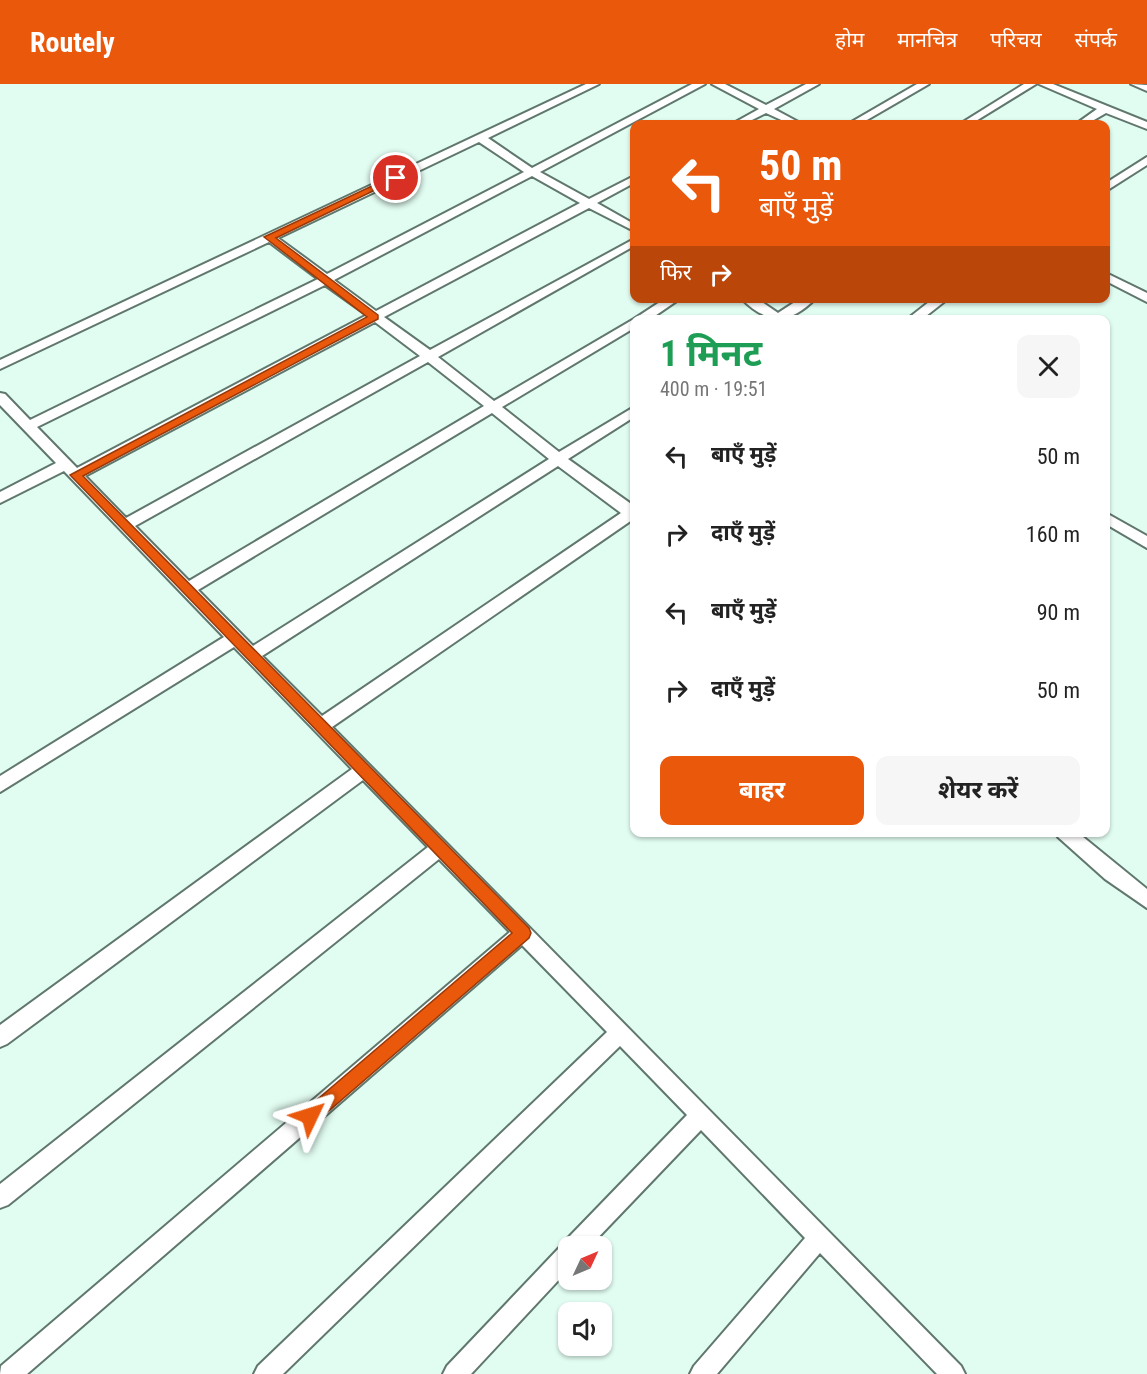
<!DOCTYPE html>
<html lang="hi">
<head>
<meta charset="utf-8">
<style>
	body { margin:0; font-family:"Roboto Condensed","Noto Sans Devanagari",sans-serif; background:#f6f6f6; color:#222; height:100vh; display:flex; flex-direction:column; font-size:22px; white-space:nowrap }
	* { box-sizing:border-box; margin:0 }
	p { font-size:20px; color:#767676 }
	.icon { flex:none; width:33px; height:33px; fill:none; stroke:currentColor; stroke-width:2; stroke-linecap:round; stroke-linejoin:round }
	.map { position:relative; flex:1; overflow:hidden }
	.panel { position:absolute; left:630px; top:231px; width:480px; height:522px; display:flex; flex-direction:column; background:#fff; border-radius:12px; box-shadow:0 2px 4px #0004 }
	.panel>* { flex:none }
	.hud { position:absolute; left:630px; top:36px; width:480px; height:183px; border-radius:12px; box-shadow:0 2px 4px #0004; background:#ea580c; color:#fff; overflow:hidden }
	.needle { width:39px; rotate:46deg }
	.tools { position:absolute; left:558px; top:1152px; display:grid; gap:12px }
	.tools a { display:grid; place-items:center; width:54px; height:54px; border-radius:12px; background:#fff; box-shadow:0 2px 4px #0004; font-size:30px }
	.pin { position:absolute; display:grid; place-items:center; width:51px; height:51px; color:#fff; margin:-26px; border:3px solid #fff; border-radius:50%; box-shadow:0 2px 6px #0007 }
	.me { position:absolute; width:66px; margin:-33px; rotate:49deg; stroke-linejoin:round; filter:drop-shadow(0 0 4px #0008) }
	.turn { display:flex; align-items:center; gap:21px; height:126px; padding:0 30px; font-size:27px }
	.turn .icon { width:78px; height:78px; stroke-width:2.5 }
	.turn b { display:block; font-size:42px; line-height:51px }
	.then { display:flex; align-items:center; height:57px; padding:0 30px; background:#0003; gap:12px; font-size:22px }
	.round { display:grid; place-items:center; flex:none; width:63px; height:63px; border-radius:12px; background:#f6f6f6 }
	.headline { display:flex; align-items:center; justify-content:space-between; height:102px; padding:0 30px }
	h1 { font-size:36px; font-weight:700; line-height:45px; color:#1e9e55 }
	.primary-button { display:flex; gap:12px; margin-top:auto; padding:12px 30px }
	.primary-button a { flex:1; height:69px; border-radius:12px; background:#ea580c; color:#fff; font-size:24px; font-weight:700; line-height:69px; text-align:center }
	.primary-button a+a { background:#f6f6f6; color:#222 }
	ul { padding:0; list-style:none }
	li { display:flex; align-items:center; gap:18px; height:78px; padding:0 30px }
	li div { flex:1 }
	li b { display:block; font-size:22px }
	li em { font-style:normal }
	header { display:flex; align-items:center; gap:36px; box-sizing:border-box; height:84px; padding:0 30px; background:#ea580c; color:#fff }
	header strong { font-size:28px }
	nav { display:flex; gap:33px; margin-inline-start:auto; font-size:21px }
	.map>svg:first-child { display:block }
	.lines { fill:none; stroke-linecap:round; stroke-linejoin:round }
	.service-casing { stroke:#60776d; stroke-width:4 }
	.service { fill:#fff; fill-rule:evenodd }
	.route { fill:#ea580c; stroke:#983908; stroke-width:1.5 }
</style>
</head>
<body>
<header>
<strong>Routely</strong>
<nav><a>होम</a><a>मानचित्र</a><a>परिचय</a><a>संपर्क</a></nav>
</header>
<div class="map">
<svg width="1147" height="1290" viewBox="0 0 1147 1290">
	<rect width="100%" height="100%" fill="#e1fcf1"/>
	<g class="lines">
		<defs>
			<g id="service">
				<path d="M586,0H599L488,54L532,84L692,0H705L540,88L589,115L634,92V99L597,119L634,140V147L589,124L384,233L430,266L634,155V162L438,273L494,317L634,235L666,214H681L649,236H634V244L502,323L559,368L634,323V333L568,375L634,422V436H632L332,643L961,1282L965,1290H937L820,1169L717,1290H690L694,1282L805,1154L701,1046L590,1162H568V1186L471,1290H443L447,1282L560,1163L565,1161L568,1154L687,1031L620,962L283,1290H254L258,1282L607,948L522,861L27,1290H0L1,1282L510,848L439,775L8,1121L0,1124V1100L428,763L363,696L7,960L0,963V941L352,685L234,563L0,708V692L224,553L64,387L0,419V408L56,379L0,321V309L5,310L30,336L318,195L269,158L0,285V276ZM479,58L524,88L327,190L278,154ZM532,92L580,119L376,227L334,196ZM325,201L367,231L77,384L37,343ZM375,238L420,272L126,434L85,392ZM428,278L484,322L189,497L135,442ZM492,329L549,375L253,562L198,506ZM558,382L621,429L322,632L262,572Z"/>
				<polygon points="712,0 725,0 766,21 806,0 819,0 774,25 802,40 790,40 766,29 744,40 732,40 759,25"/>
				<polygon points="917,0 929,0 860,40 848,40"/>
				<polygon points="1024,0 1036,0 971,40 960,40"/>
				<polygon points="1039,0 1053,0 1147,38 1147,45 1106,29 1087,40 1076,40 1097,25"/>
				<polygon points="1131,0 1147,1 1147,7"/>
				<polygon points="1147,73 1147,81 1106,107 1106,99"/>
				<polygon points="1106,189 1147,209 1147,218 1106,197"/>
				<path d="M741,214H756L778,229L801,214H816C790,241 767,241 741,214Z"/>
				<polygon points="934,214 949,214 921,236 906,236"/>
				<polygon points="1106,429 1147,452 1147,464 1106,440"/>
				<polygon points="1055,748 1077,748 1147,805 1147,824 1105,795 1058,753"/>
			</g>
		</defs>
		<use href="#service" class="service-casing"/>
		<use href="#service" class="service"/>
	</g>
	<polygon class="route" points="393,92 400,94 276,154 378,231 378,235 83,392 529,844 531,849 529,854 316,1038 310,1040 305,1038 302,1032 305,1026 512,849 70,391 367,233 264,153"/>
</svg>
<div class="tools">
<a><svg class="needle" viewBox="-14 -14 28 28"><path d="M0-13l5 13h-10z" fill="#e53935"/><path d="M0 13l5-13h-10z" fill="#767676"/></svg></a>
<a><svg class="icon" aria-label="sound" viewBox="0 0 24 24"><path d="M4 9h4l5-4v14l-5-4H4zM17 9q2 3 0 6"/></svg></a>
</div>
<div class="pin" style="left:396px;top:94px;background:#d93025"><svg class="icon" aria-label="arrive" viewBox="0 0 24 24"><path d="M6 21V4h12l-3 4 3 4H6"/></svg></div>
<svg class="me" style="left:310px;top:1032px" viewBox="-20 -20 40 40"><path d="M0-17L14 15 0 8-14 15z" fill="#ea580c" stroke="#fff" stroke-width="4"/></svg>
<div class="hud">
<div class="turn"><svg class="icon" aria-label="left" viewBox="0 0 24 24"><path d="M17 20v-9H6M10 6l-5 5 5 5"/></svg><div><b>50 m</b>बाएँ मुड़ें</div></div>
<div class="then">फिर<svg class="icon" aria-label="right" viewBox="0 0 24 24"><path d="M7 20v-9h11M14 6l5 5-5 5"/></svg></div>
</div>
<section class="panel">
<div class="headline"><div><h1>1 मिनट</h1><p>400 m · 19:51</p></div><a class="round"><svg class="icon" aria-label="close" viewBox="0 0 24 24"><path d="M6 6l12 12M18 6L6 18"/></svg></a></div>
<ul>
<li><svg class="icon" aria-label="left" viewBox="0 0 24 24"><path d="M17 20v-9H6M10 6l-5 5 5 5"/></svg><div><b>बाएँ मुड़ें</b></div><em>50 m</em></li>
<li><svg class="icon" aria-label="right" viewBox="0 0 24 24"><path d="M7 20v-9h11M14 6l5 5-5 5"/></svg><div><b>दाएँ मुड़ें</b></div><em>160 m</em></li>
<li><svg class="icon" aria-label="left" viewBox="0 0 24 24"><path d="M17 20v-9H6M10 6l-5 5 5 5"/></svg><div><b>बाएँ मुड़ें</b></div><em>90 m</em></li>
<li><svg class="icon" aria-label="right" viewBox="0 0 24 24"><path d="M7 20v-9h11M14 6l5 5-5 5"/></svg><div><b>दाएँ मुड़ें</b></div><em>50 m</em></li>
</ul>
<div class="primary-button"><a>बाहर</a><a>शेयर करें</a></div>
</section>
</div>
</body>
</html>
